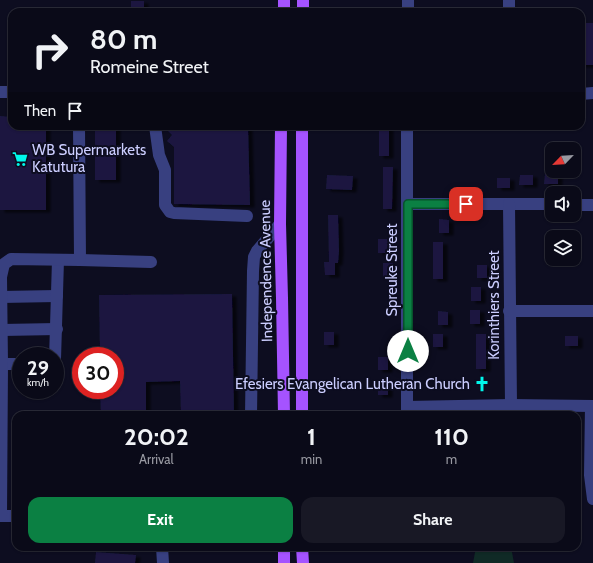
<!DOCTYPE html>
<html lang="en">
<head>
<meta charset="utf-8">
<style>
	body { margin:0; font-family:Cabin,sans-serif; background:#181825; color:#f1f3f6; height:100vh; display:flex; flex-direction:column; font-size:15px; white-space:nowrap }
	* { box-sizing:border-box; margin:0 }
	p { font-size:13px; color:#999aa2 }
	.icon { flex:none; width:22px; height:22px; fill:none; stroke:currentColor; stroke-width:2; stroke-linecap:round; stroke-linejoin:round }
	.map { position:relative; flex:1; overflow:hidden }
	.sheet { position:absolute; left:12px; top:411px; width:569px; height:140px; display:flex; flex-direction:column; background:#0a0a18; border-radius:12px; box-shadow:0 1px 3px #0004,0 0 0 1px #2a2b37 }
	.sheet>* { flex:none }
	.guide { position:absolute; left:8px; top:8px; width:577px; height:122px; border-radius:12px; box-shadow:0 1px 3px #0004,0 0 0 1px #2a2b37; background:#0a0a18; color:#f1f3f6; overflow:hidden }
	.needle { width:26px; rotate:245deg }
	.tools { position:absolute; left:545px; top:142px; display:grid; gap:8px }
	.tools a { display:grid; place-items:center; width:36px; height:36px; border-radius:8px; background:#0a0a18; box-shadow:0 1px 3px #0004,0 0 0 1px #2a2b37; font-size:20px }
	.speed { position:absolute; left:12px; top:347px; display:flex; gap:8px; font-size:20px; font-weight:700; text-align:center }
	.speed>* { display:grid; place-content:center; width:52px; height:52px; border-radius:50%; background:#0a0a18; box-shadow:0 1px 3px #0004,0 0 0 1px #2a2b37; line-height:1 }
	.speed small { font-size:10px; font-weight:400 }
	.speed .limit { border:6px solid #d22; background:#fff; color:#111 }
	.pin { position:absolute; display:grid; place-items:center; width:34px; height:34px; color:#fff; margin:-17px; border-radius:8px; box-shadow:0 2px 6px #0006 }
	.me { position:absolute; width:44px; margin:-22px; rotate:0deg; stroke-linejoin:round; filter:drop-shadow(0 0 3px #0008) }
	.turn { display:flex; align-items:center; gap:14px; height:84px; padding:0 16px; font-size:18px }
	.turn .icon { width:52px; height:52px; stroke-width:2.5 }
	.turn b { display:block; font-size:28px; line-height:34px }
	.then { display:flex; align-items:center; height:38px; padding:0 16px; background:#0003; gap:8px; font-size:15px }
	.eta { display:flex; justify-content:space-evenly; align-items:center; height:68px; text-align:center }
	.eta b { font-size:24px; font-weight:700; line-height:28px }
	.button { display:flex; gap:8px; margin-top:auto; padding:8px 16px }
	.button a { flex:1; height:46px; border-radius:12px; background:#0b8043; color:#fff; font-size:16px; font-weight:700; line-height:46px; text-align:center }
	.button a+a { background:#181825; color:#f1f3f6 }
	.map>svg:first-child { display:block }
	.green { fill:#102a26 }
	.building { fill:#1b1941; filter:url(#shadow) }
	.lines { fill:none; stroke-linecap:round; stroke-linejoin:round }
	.minor { stroke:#384080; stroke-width:12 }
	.major { stroke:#a553ff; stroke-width:12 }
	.route-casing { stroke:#07532c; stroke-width:10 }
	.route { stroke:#0b8043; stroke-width:7 }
	.labels { text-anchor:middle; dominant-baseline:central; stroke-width:4; stroke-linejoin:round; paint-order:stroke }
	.poi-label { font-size:15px; fill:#ccceff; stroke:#0d0d20; text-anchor:start }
	.street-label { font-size:15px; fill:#ccceff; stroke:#0d0d20 }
</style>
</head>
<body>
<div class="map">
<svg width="593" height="563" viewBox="0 0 593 563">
	<defs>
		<filter id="shadow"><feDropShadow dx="4.5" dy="2.5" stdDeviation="1" flood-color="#0009"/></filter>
	</defs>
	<rect width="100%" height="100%" fill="#0d0d20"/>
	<polygon class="green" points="476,547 511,547 514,563 473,563"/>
	<g class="building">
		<rect x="131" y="1" width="13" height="10"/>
		<rect x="581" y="23" width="12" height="42"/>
		<polygon points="0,116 12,117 12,126 46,126 46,210 0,210"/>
		<rect x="95" y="126" width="21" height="54"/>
		<polygon points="163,126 248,126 250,205 174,204 174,147 167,141 172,135"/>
		<rect x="379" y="126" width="10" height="30"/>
		<polygon points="383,167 393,167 392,209 383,209"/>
		<polygon points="545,174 558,174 558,184 544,184"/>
		<polygon points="327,175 353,176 352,190 326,189"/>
		<polygon points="520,175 533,175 533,185 519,185"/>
		<rect x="497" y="178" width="13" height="10"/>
		<polygon points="328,215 338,215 339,251 338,263 335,263 335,275 325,275 324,262 329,262"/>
		<polygon points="439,219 449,220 449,233 439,233"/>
		<rect x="378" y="239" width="10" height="14"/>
		<rect x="433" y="242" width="10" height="37"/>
		<rect x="383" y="263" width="10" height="14"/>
		<rect x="477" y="265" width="10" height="13"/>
		<rect x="471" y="287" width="10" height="14"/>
		<polygon points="232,294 234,415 181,415 180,381 146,382 146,415 101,415 100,390 115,390 115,356 100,356 99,295"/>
		<rect x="470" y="310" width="10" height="14"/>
		<polygon points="438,311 448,312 448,325 438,325"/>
		<rect x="324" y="332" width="10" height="13"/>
		<rect x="433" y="334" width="10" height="13"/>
		<rect x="476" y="334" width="10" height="35"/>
		<rect x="565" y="336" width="13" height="10"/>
		<rect x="378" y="357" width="10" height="13"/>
		<rect x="378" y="381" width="10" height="14"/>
		<polygon points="96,552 136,555 135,563 95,563"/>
	</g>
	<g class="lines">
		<g class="minor">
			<polyline points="509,0 509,12"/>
			<polyline points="408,12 408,0"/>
			<polyline points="0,92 12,92"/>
			<polyline points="581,94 593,93"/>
			<polyline points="155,126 159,155 165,170 165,205 170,212 174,213 247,216"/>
			<polyline points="408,204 552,204"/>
			<polyline points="509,204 511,405"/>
			<polyline points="574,205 593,205"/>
			<polyline points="80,260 151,262"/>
			<polyline points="1,297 57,296"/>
			<polyline points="509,311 593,311"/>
			<polyline points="2,330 57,329"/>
			<polyline points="55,359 58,260"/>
			<polyline points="2,364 21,364"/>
			<polyline points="591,406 590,475 593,499"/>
			<polyline points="407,407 511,405 593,406"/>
			<polyline points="251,415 253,271 254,257 257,251 280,224"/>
			<polyline points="407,415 407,126"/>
			<polyline points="0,516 16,516"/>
			<polyline points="1,516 2,364 1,277 4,264 11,259 80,260 79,126"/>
			<polyline points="162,547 163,563"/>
		</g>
		<g class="major">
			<polyline points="284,12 284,0"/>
			<polyline points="303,12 303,0"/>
			<polyline points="281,126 280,224 282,298 284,415"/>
			<polyline points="302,415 302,126"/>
			<polyline points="284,547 284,563"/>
			<polyline points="302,547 303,563"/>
		</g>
	</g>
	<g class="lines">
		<defs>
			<polyline id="route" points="408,351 408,204 466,204"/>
		</defs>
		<use href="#route" class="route-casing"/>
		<use href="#route" class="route"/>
	</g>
	<defs>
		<symbol id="supermarket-bare" viewBox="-9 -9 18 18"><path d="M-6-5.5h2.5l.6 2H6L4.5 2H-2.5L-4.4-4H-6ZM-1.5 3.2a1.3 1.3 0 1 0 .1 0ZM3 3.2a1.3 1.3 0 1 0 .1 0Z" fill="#00f7eb" stroke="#0d0d20" stroke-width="2.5" paint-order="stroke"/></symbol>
		<symbol id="church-bare" viewBox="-9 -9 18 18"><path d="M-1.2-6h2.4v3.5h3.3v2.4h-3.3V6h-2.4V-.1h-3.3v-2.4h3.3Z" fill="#00f7eb" stroke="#0d0d20" stroke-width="2.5" paint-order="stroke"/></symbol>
	</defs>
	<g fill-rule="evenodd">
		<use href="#supermarket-bare" x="9" y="148" width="22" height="22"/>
		<use href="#church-bare" x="471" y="373" width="22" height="22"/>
	</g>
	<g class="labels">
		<g class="poi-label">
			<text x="32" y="150">WB Supermarkets<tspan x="32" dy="17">Katutura</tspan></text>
			<text x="470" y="384" text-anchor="end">Efesiers Evangelican Lutheran Church</text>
		</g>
		<g class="street-label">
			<text transform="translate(392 270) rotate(-90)">Spreuke Street</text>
			<text transform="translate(266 271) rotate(-91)">Independence Avenue</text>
			<text transform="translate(494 305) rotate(-90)">Korinthiers Street</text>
		</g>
	</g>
</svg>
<div class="tools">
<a><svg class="needle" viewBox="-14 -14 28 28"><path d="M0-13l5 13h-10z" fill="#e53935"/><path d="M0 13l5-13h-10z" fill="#999aa2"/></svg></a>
<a><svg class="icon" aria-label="sound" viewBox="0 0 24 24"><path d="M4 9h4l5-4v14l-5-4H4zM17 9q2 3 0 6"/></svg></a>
<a><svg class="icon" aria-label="layers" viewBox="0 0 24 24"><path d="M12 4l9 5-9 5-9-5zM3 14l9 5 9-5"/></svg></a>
</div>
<div class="speed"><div>29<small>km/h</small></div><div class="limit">30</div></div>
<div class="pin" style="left:466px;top:204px;background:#d93025"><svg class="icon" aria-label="arrive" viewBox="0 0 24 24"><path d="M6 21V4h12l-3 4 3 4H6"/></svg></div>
<svg class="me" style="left:408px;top:351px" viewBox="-20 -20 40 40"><circle r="19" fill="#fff"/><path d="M0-13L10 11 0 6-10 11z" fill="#0b8043"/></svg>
<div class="guide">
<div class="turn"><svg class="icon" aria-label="right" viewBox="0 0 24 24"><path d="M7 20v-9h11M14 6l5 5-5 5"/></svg><div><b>80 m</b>Romeine Street</div></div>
<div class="then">Then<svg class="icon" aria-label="arrive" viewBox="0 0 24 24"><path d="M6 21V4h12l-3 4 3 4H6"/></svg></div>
</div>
<section class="sheet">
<div class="eta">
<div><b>20:02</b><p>Arrival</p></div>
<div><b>1</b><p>min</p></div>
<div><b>110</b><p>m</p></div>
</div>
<div class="button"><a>Exit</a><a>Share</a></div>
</section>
</div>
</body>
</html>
